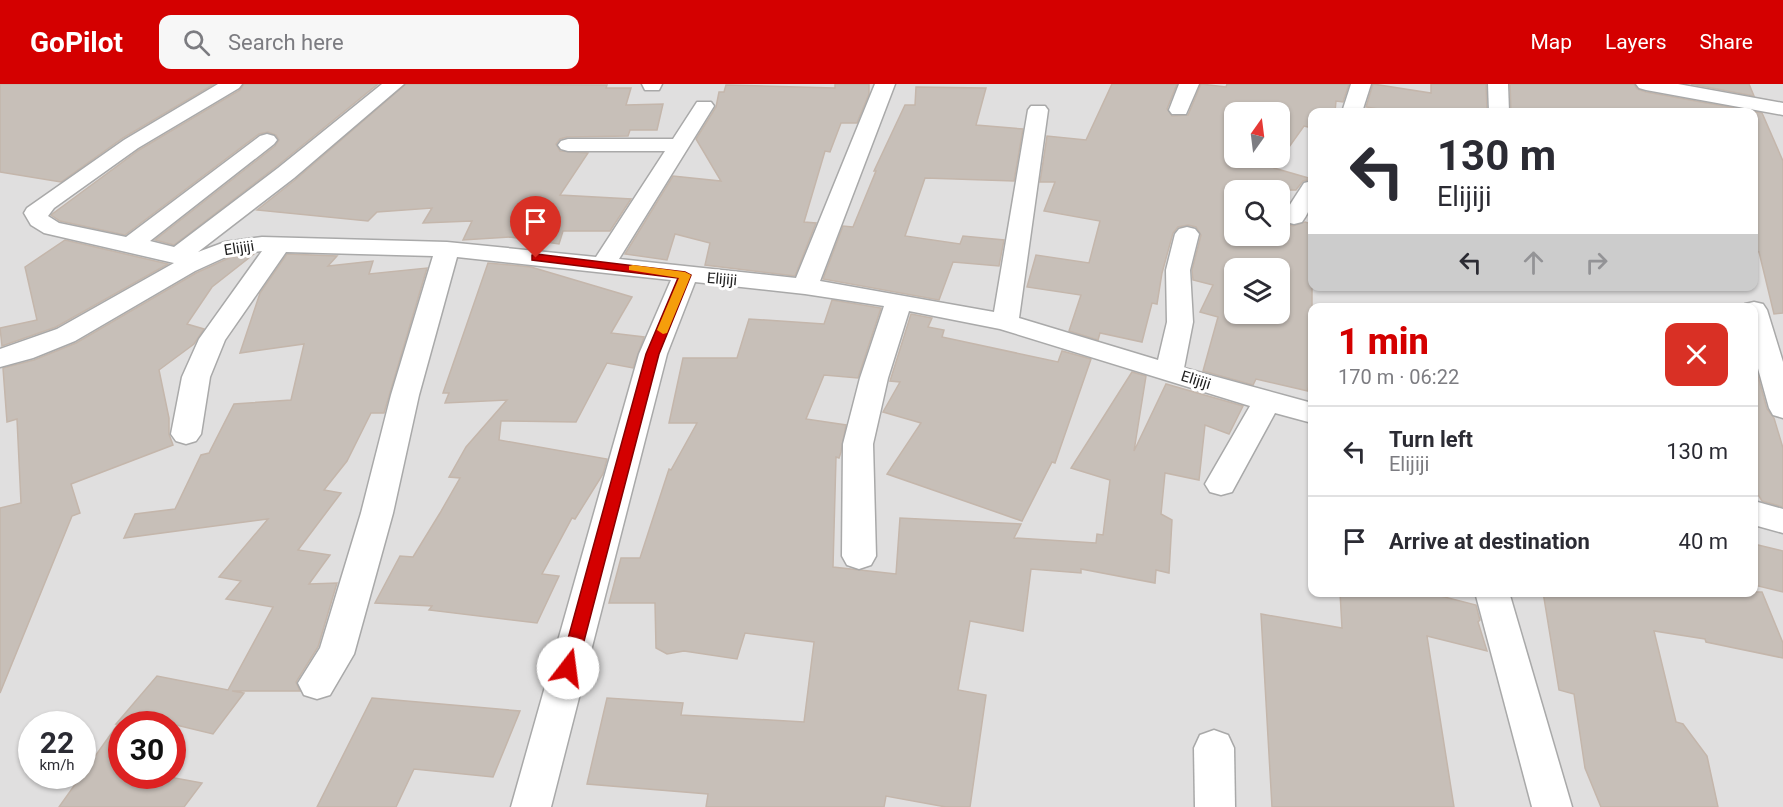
<!DOCTYPE html>
<html lang="en">
<head>
<meta charset="utf-8">
<style>
	body { margin:0; font-family:Roboto,sans-serif; background:#f7f7f7; color:#2b2b33; height:100vh; display:flex; flex-direction:column; font-size:22px; white-space:nowrap }
	* { box-sizing:border-box; margin:0 }
	p { font-size:20px; color:#7c7c81 }
	.icon { flex:none; width:33px; height:33px; fill:none; stroke:currentColor; stroke-width:2; stroke-linecap:round; stroke-linejoin:round }
	.map { position:relative; flex:1; overflow:hidden }
	.drawer { position:absolute; left:1308px; top:219px; width:450px; height:294px; display:flex; flex-direction:column; background:#fff; border-radius:12px; box-shadow:0 2px 4px #0004 }
	.drawer>* { flex:none }
	.top-card { position:absolute; left:1308px; top:24px; width:450px; height:183px; border-radius:12px; box-shadow:0 2px 4px #0004; background:#fff; color:#2b2b33; overflow:hidden }
	.needle { width:39px; rotate:14deg }
	.controls { position:absolute; left:1224px; top:18px; display:grid; gap:12px }
	.controls a { display:grid; place-items:center; width:66px; height:66px; border-radius:12px; background:#fff; box-shadow:0 2px 4px #0004; font-size:30px }
	.speed { position:absolute; left:18px; top:627px; display:flex; gap:12px; font-size:30px; font-weight:700; text-align:center }
	.speed>* { display:grid; place-content:center; width:78px; height:78px; border-radius:50%; background:#fff; box-shadow:0 2px 4px #0004; line-height:1 }
	.speed small { font-size:15px; font-weight:400 }
	.speed .limit { border:9px solid #d22; background:#fff; color:#111 }
	.pin { position:absolute; display:grid; place-items:center; width:51px; height:51px; color:#fff; margin:-62px -26px; border-radius:50% 50% 50% 0; rotate:-45deg; box-shadow:0 0 6px #0007 }
	.pin .icon { rotate:45deg }
	.me { position:absolute; width:66px; margin:-33px; rotate:15deg; stroke-linejoin:round; filter:drop-shadow(0 0 4px #0008) }
	.turn { display:flex; align-items:center; gap:21px; height:126px; padding:0 30px; font-size:27px }
	.turn .icon { width:78px; height:78px; stroke-width:2.5 }
	.turn b { display:block; font-size:42px; line-height:51px }
	.lanes { display:flex; align-items:center; height:57px; padding:0 30px; background:#0003; justify-content:center; gap:30px; direction:ltr }
	.lanes .off { opacity:.35 }
	.round { display:grid; place-items:center; flex:none; width:63px; height:63px; border-radius:12px; background:#f7f7f7 }
	.headline { display:flex; align-items:center; justify-content:space-between; height:102px; padding:0 30px }
	h1 { font-size:36px; font-weight:800; line-height:45px; color:#d40000 }
	ul { padding:0; list-style:none }
	li { display:flex; align-items:center; gap:18px; height:90px; padding:0 30px; border-top:2px solid #e1e1e2 }
	li div { flex:1 }
	li b { display:block; font-size:22px }
	li em { font-style:normal }
	header { display:flex; align-items:center; gap:36px; box-sizing:border-box; height:84px; padding:0 30px; background:#d40000; color:#fff }
	header strong { font-size:28px }
	nav { display:flex; gap:33px; margin-inline-start:auto; font-size:21px }
	.search { width:420px; height:54px; background:#f7f7f7; display:flex; align-items:center; gap:15px; box-sizing:border-box; padding:0 21px; border-radius:12px; color:#7c7c81; font-size:22px }
	.map>svg:first-child { display:block }
	.residential { fill:#e0dfdf; fill-rule:evenodd }
	.building { fill:#c7bfb8; stroke:#c4b6ab; stroke-width:1.5; fill-rule:evenodd }
	.lines { fill:none; stroke-linecap:round; stroke-linejoin:round }
	.minor-casing { stroke:#a9a9a9; stroke-width:3 }
	.minor { fill:#fff; fill-rule:evenodd }
	.route { fill:#d40000; stroke:#8a0000; stroke-width:1.5 }
	.slow { fill:#f59e0b }
	.labels { text-anchor:middle; dominant-baseline:central; stroke-width:6; stroke-linejoin:round; paint-order:stroke }
	.street-label { font-size:15px; fill:#222; stroke:#fff }
</style>
</head>
<body>
<header>
<strong>GoPilot</strong>
<div class="search"><svg class="icon" aria-label="search" viewBox="0 0 24 24"><circle cx="10" cy="10" r="6"/><path d="M15 15l6 6"/></svg>Search here</div>
<nav><a>Map</a><a>Layers</a><a>Share</a></nav>
</header>
<div class="map">
<svg width="1783" height="723" viewBox="0 0 1783 723">
	<rect width="100%" height="100%" fill="#f2efe9"/>
	<path class="residential" d="M0,0H1783V723H0ZM1234,28H1280V74H1234ZM1312,28H1754V202H1312ZM1234,106H1280V152H1234ZM1234,184H1280V230H1234ZM1312,224H1754V508H1312ZM32,640H82V692H32ZM122,640H172V692H122Z"/>
	<g class="building">
		<polygon points="0,0 214,0 123,54 61,98 0,88"/>
		<polygon points="244,0 378,0 277,82 174,161 155,156 275,62 279,56 276,51 268,48 259,50 125,151 60,137 51,131 139,66 240,6"/>
		<polygon points="406,0 607,1 606,4 631,4 626,21 663,20 657,46 630,46 628,52 567,53 560,55 556,60 560,67 588,69 560,111 631,115 610,147 563,147 559,160 510,153 463,156 472,137 423,139 432,124 377,128 368,137 257,126 295,96"/>
		<polygon points="835,0 869,0 869,10 857,39 841,39 830,68 825,67 804,138 816,139 795,192 705,181 710,159 675,150 667,176 625,170 673,92 721,97 696,55 716,23 719,8 724,8 726,1 835,4"/>
		<path d="M1112,0H1177L1167,25L1172,32L1188,31L1201,0L1226,3L1227,0H1349L1343,18L1336,17L1335,28H1312V44L1304,42L1274,84L1312,95L1303,97L1296,106H1234V152H1280V132L1284,139L1293,142L1305,138L1312,140V277L1308,307L1256,295L1253,301L1203,287L1218,233L1200,228L1213,201L1193,196L1192,186L1201,151L1196,143L1188,141L1178,143L1173,149L1162,189L1157,220L1152,219L1142,258L1100,249L1098,256L1069,247L1081,211L1027,203L1036,171L1089,179L1100,137L1044,127L1055,98H1040L1047,52L1086,56ZM1234,28H1280V74H1234ZM1234,184H1280V230H1234Z"/>
		<polygon points="1373,0 1431,9 1431,0 1486,0 1487,28 1397,28 1366,23"/>
		<polygon points="1510,0 1634,0 1637,5 1646,8 1762,29 1783,77 1783,229 1774,230 1759,168 1754,167 1754,28 1511,28"/>
		<polygon points="1691,0 1749,0 1754,12"/>
		<polygon points="916,3 986,4 976,41 1023,45 1014,97 925,94 905,152 960,160 963,152 1004,156 999,182 953,178 939,216 823,195 843,142 853,143 876,87 874,87 905,21 915,21"/>
		<polygon points="65,156 168,180 56,243 2,262 0,244 37,236 25,183"/>
		<polygon points="254,170 212,203 187,240 204,245 194,260 159,286 169,334 169,350 173,361 71,400 80,429 72,432 0,609 0,424 21,419 17,335 7,338 3,284 34,276 76,259 196,189 231,173"/>
		<polygon points="287,170 337,172 328,182 373,177 369,190 427,184 384,329 371,329 347,377 324,406 341,409 298,466 330,471 309,500 337,499 318,563 296,598 300,607 232,607 244,609 213,650 172,640 122,640 122,692 164,692 202,699 184,723 59,723 118,640 116,640 157,592 228,606 273,523 226,515 241,497 219,493 268,435 124,454 135,430 175,425 201,371 209,369 234,320 291,316 304,260 240,269 260,209"/>
		<polygon points="488,179 531,183 632,213 611,249 644,253 633,284 607,279 576,338 501,337 499,356 607,375 603,390 575,435 572,434 542,490 559,492 537,539 429,526 432,522 375,519 400,472 413,473 440,429 460,394 449,393 466,363 507,316 445,319 449,309 443,309"/>
		<polygon points="832,216 881,224 858,294 824,291 806,335 846,341 841,368 839,374 836,373 833,483 896,490 900,434 1021,440 1014,454 1096,459 1097,450 1103,451 1110,396 1071,384 1132,288 1146,292 1134,367 1166,300 1243,322 1229,350 1205,341 1199,396 1165,389 1161,430 1172,436 1169,489 1156,486 1155,499 1081,485 1081,489 1031,485 1023,547 970,537 958,606 986,611 970,723 946,723 886,712 884,723 706,723 708,710 587,700 607,614 683,619 681,631 804,638 814,558 745,549 737,575 684,567 667,570 656,564 655,519 609,519 621,474 640,474 669,385 671,386 697,339 669,339 683,274 737,274 749,235 824,240"/>
		<polygon points="911,230 932,234 928,243 944,246 942,253 1058,278 1062,267 1091,275 1055,379 1052,378 1022,437 887,390 921,339 883,328 900,298 890,297"/>
		<polygon points="1754,285 1756,285 1767,325 1774,334 1783,364 1783,423 1762,417 1759,412 1754,411"/>
		<polygon points="1754,460 1783,467 1783,508 1754,501"/>
		<polygon points="1340,508 1425,508 1476,521 1480,536 1478,538 1487,567 1427,552 1454,723 1272,723 1261,530 1342,544"/>
		<polygon points="1543,508 1762,508 1783,559 1783,574 1706,558 1705,555 1654,547 1676,638 1683,640 1707,672 1718,723 1601,723 1585,684 1574,610 1559,606"/>
		<polygon points="372,614 520,627 493,693 414,685 396,723 317,723"/>
	</g>
	<g class="lines">
		<defs>
			<g id="minor">
				<polygon points="218,0 242,0 239,4 138,64 54,124 48,132 59,139 126,153 260,52 267,50 274,52 277,56 274,60 150,157 174,163 278,84 382,0 404,0 294,94 198,168 225,158 262,153 447,158 596,173 665,67 568,67 561,65 558,61 561,57 568,55 673,55 697,18 711,18 714,22 619,175 796,194 875,0 895,0 820,197 994,228 1028,26 1031,22 1045,22 1048,26 1019,234 1158,276 1167,238 1166,186 1175,150 1179,145 1187,143 1195,145 1199,150 1190,186 1193,238 1184,284 1312,319 1312,339 1275,329 1232,408 1221,411 1210,408 1205,400 1250,322 1000,245 909,227 888,294 873,360 876,472 871,481 859,485 847,481 842,472 843,360 860,294 884,222 805,210 695,198 667,270 551,723 511,723 639,270 671,196 457,173 419,311 393,429 354,570 330,611 317,615 304,611 298,599 320,564 361,429 391,311 433,172 286,168 225,256 210,293 201,350 196,357 186,360 176,357 171,350 182,293 199,255 262,167 230,171 195,187 75,257 33,274 0,283 0,265 57,245 174,179 44,149 31,141 24,129 27,124 124,56"/>
				<polygon points="642,0 662,0 659,6 645,6"/>
				<polygon points="1179,0 1199,0 1186,30 1172,30 1169,26"/>
				<polygon points="1351,0 1371,0 1362,28 1342,28"/>
				<polygon points="1488,0 1508,0 1509,28 1489,28"/>
				<polygon points="1636,0 1678,0 1783,19 1783,31 1646,6 1639,4"/>
				<path d="M1312,97C1314,114 1312,124 1302,138L1294,140L1286,138L1282,133L1304,99Z"/>
				<polygon points="1754,218 1763,220 1767,226 1783,278 1783,334 1773,331 1769,324 1754,270 1754,224 1743,224 1745,220"/>
				<polygon points="1754,417 1783,425 1783,449 1754,441"/>
				<polygon points="1475,508 1509,508 1572,723 1532,723"/>
				<polygon points="1214,646 1228,651 1234,664 1235,723 1195,723 1194,664 1200,651"/>
			</g>
		</defs>
		<use href="#minor" class="minor-casing"/>
		<use href="#minor" class="minor"/>
	</g>
	<polygon class="route" points="536,170 685,188 691,191 659,270 577,584 574,589 568,591 562,589 560,584 646,270 678,194 532,176 532,171"/>
	<polygon class="slow" points="633,181 685,188 691,191 667,249 663,250 657,246 679,194 629,186 629,182"/>
	<g class="labels">
		<g class="street-label">
			<text transform="translate(239 164) rotate(-9)">Elijiji</text>
			<text transform="translate(722 195) rotate(5)">Elijiji</text>
			<text transform="translate(1196 296) rotate(17)">Elijiji</text>
		</g>
	</g>
</svg>
<div class="controls">
<a><svg class="needle" viewBox="-14 -14 28 28"><path d="M0-13l5 13h-10z" fill="#e53935"/><path d="M0 13l5-13h-10z" fill="#7c7c81"/></svg></a>
<a><svg class="icon" aria-label="search" viewBox="0 0 24 24"><circle cx="10" cy="10" r="6"/><path d="M15 15l6 6"/></svg></a>
<a><svg class="icon" aria-label="layers" viewBox="0 0 24 24"><path d="M12 4l9 5-9 5-9-5zM3 14l9 5 9-5"/></svg></a>
</div>
<div class="speed"><div>22<small>km/h</small></div><div class="limit">30</div></div>
<div class="pin" style="left:536px;top:174px;background:#d93025"><svg class="icon" aria-label="arrive" viewBox="0 0 24 24"><path d="M6 21V4h12l-3 4 3 4H6"/></svg></div>
<svg class="me" style="left:568px;top:584px" viewBox="-20 -20 40 40"><circle r="19" fill="#fff"/><path d="M0-13L10 11 0 6-10 11z" fill="#d40000"/></svg>
<div class="top-card">
<div class="turn"><svg class="icon" aria-label="left" viewBox="0 0 24 24"><path d="M17 20v-9H6M10 6l-5 5 5 5"/></svg><div><b>130 m</b>Elijiji</div></div>
<div class="lanes"><svg class="icon" aria-label="left" viewBox="0 0 24 24"><path d="M17 20v-9H6M10 6l-5 5 5 5"/></svg><svg class="icon off" aria-label="ahead" viewBox="0 0 24 24"><path d="M12 20V5M6 11l6-6 6 6"/></svg><svg class="icon off" aria-label="right" viewBox="0 0 24 24"><path d="M7 20v-9h11M14 6l5 5-5 5"/></svg></div>
</div>
<section class="drawer">
<div class="headline"><div><h1>1 min</h1><p>170 m · 06:22</p></div><a class="round" style="background:#d93025;color:#fff"><svg class="icon" aria-label="close" viewBox="0 0 24 24"><path d="M6 6l12 12M18 6L6 18"/></svg></a></div>
<ul>
<li><svg class="icon" aria-label="left" viewBox="0 0 24 24"><path d="M17 20v-9H6M10 6l-5 5 5 5"/></svg><div><b>Turn left</b><p>Elijiji</p></div><em>130 m</em></li>
<li><svg class="icon" aria-label="arrive" viewBox="0 0 24 24"><path d="M6 21V4h12l-3 4 3 4H6"/></svg><div><b>Arrive at destination</b></div><em>40 m</em></li>
</ul>
</section>
</div>
</body>
</html>
